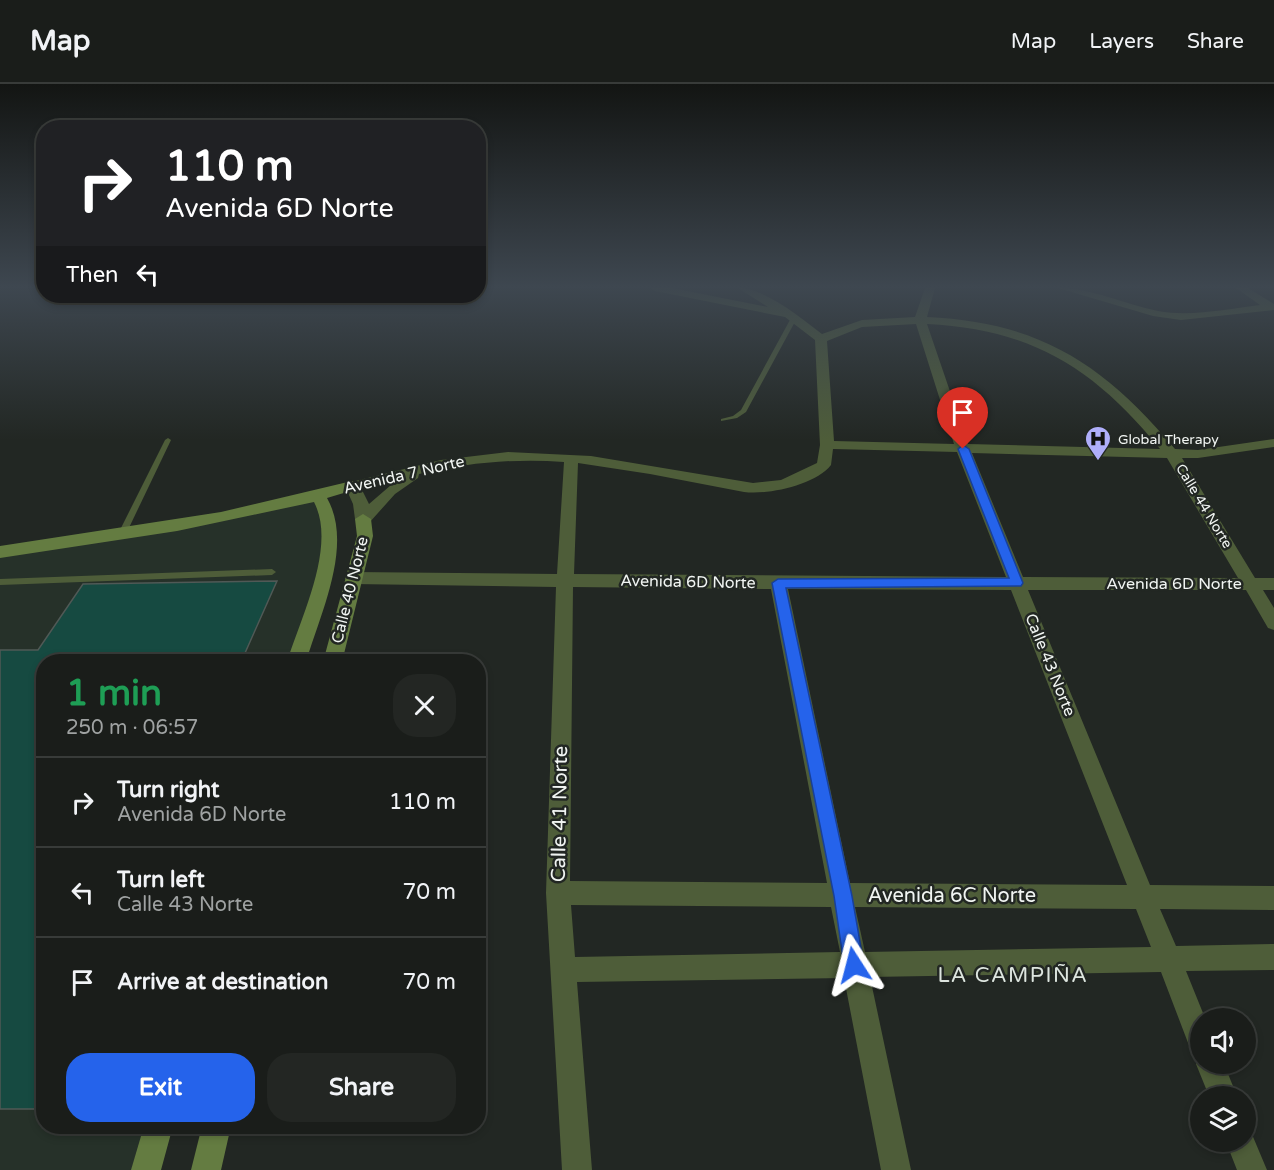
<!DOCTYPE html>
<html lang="en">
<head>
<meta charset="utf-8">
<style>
	body { margin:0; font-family:"Varela Round",sans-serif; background:#232623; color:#f1f3f6; height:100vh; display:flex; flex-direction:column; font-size:22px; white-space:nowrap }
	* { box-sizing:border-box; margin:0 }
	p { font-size:20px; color:#9fa2a2 }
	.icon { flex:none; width:33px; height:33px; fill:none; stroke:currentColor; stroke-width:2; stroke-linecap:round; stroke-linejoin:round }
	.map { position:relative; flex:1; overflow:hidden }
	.panel { position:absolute; left:36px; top:570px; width:450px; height:480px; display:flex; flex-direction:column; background:#1a1d1a; border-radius:24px; box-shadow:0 3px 9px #0003,0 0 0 2px #383b39 }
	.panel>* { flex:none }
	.guide { position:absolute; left:36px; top:36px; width:450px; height:183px; border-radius:24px; box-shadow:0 3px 9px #0003,0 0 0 2px #383b39; background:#202124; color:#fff; overflow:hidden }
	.fabs { position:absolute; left:1190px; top:924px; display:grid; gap:12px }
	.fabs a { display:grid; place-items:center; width:66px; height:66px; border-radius:50%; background:#1a1d1a; box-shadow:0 3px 9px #0003,0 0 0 2px #383b39; font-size:30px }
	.pin { position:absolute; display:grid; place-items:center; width:51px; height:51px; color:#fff; margin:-62px -26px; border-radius:50% 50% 50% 0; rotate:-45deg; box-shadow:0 0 6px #0007 }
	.pin .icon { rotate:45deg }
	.me { position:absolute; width:66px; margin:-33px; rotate:351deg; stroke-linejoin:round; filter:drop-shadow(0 0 4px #0008) }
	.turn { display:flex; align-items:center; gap:21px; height:126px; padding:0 30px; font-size:27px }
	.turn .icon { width:78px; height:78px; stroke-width:2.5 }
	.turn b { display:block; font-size:42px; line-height:51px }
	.then { display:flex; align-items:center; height:57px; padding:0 30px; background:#0003; gap:12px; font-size:22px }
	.round { display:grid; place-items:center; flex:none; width:63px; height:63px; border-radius:24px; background:#232623 }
	.summary { display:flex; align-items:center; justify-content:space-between; height:102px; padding:0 30px }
	h1 { font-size:36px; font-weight:800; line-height:45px; color:#1e9e55 }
	.button { display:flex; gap:12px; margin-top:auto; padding:12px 30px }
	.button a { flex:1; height:69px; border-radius:24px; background:#2563eb; color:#fff; font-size:24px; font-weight:800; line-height:69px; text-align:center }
	.button a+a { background:#232623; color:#f1f3f6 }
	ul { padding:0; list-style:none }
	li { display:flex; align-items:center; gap:18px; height:90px; padding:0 30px; border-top:2px solid #383b39 }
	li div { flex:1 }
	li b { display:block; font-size:22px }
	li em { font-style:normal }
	header { display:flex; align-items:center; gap:36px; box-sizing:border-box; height:84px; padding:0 30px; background:#1a1d1a; border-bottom:2px solid #383b39 }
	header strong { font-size:28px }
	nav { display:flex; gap:33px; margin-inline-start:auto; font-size:21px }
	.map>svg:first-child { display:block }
	.built { fill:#263129 }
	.building { fill:#164a41; stroke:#505956; stroke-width:1.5 }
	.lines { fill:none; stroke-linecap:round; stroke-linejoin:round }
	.lane { fill:#4e5d39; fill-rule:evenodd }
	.street { fill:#4e5d39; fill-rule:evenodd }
	.secondary { fill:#647c41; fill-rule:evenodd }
	.route { fill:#2563eb; stroke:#184099; stroke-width:1.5 }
	.labels { text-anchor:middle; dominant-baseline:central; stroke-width:5; stroke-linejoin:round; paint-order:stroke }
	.far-poi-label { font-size:14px; fill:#f1f5f2; stroke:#222723; text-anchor:start }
	.far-street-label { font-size:14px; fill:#f1f5f2; stroke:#222723 }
	.street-label { font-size:16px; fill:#f1f5f2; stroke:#222723 }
	.near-street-label { font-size:20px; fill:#f1f5f2; stroke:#222723 }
	.near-neighbourhood-label { font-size:21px; letter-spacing:1.5px; fill:#dde5df; stroke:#222723 }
</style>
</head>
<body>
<header>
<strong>Map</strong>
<nav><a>Map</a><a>Layers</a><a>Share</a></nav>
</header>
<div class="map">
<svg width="1274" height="1086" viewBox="0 0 1274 1086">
	<rect width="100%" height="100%" fill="#222723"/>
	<polygon class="built" points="318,412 330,444 296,577 44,578 44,1042 159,1043 146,1086 0,1086 0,468"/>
	<polygon class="building" points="277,497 241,578 44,578 44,1025 0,1025 0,566 38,566 83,500"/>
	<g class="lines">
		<g class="lane">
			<polygon points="794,232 797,234 746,328 737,334 721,337 721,335 733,332 741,326 791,234"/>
			<polygon points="168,354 171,356 126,450 125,452 119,452 118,450 165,356"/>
			<polygon points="272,485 276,488 272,491 0,501 0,495"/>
		</g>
		<g class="street">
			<path d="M650,204H672L768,223L738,204C765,204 800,233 822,250L862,236L915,233L925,204H935L927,233C1039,238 1104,280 1175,365L1198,366L1274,355V363L1198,374H1182L1255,494H1274V506H1263L1274,524V546L1268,544L1246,506H1028L1150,801L1274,802V826L1160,825L1176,862L1274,860V886L1186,887L1205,934H1200V967L1190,964L1161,888L870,893L911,1086H881L844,894L577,898L592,1086H562L546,809L556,503L353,500L347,498L345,494L347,490L353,488L557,490L564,378C515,374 467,379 419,390L418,394L395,410L369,439L363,440L355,435L353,420L345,402L347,399L441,376L508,368L591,372L753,399L781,396L817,379L820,361L815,256L785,233L655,207ZM916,240L954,360L834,357L827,257L862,243ZM927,240C1032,245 1095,285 1160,365L968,360ZM833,365L957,368L1006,493L574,490L578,379L650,390L744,408C769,411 815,401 831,381ZM972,369L1167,374L1238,494L1023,493ZM398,395L369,420L361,404ZM573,503L771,505L827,799L570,797ZM788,505L1011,506L1127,801L850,799ZM571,821L831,823L840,868L575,873ZM855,823L1136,825L1151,863L865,868Z"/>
			<path d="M1058,204C1092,204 1124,220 1158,227C1191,233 1227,225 1260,221L1236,204H1248L1274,220V226L1181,236L1153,232Z"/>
			<polygon points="1200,971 1200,980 1224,980 1237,1012 1209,1012 1196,980"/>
			<polygon points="1245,1045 1251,1048 1267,1086 1237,1086 1226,1058 1245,1058"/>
		</g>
		<g class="secondary">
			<path d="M352,397L359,402L357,405L327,414C354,461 320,530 306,578H287C301,533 337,462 314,418L177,447L0,474V462L221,428Z"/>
			<polygon points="363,430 371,435 373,452 342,578 323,578 357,452 355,435"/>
			<polygon points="144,1042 173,1042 161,1086 131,1086"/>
			<polygon points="202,1042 231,1042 221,1086 191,1086"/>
		</g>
	</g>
	<linearGradient id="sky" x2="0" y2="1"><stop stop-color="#131513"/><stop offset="0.57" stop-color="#3e4750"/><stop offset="1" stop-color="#3e4750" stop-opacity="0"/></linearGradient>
	<rect width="1274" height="356" fill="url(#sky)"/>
	<polygon class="route" points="963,361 969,365 1023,499 1021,502 786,504 852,812 864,881 861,888 854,890 847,888 844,881 834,812 772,499 778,495 1009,494 958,365"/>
	<defs>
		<symbol id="hospital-pin" viewBox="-11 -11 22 30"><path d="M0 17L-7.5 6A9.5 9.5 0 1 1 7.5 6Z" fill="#afaefa" stroke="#222723"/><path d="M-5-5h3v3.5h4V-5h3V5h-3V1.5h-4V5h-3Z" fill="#111"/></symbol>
	</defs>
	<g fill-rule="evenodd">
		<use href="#hospital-pin" x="1083" y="340" width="30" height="40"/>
	</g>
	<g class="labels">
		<g class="far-poi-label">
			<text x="1118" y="355">Global Therapy</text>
		</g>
		<g class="far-street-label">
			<text transform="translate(1204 422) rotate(59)">Calle 44 Norte</text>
		</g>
		<g class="street-label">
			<text transform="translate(404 391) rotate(-13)">Avenida 7 Norte</text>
			<text transform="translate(688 498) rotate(1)">Avenida 6D Norte</text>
			<text x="1174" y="500">Avenida 6D Norte</text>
			<text transform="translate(350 506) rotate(-76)">Calle 40 Norte</text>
			<text transform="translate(1050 581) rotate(68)">Calle 43 Norte</text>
		</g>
		<g class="near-street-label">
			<text transform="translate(560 730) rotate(-89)">Calle 41 Norte</text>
			<text x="952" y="812">Avenida 6C Norte</text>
		</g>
		<g class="near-neighbourhood-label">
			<text x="1013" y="891">LA CAMPIÑA</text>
		</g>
	</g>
</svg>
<div class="fabs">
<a><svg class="icon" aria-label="sound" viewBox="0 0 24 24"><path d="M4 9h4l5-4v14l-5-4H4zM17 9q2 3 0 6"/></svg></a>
<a><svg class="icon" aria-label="layers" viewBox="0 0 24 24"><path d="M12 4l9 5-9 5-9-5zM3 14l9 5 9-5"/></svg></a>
</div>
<div class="pin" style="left:963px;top:365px;background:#d93025"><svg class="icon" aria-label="arrive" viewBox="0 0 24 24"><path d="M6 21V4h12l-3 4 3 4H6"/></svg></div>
<svg class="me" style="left:854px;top:881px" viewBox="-20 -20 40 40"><path d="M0-17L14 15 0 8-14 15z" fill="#2563eb" stroke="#fff" stroke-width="4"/></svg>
<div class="guide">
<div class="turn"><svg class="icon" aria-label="right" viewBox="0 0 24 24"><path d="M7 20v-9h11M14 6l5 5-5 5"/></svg><div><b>110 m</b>Avenida 6D Norte</div></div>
<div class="then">Then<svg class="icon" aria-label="left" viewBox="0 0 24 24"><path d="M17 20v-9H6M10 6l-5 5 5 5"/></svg></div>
</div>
<section class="panel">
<div class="summary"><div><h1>1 min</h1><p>250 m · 06:57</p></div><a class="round"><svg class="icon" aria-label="close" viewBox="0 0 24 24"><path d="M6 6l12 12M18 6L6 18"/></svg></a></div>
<ul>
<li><svg class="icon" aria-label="right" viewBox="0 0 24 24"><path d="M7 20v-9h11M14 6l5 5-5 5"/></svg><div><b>Turn right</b><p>Avenida 6D Norte</p></div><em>110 m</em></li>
<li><svg class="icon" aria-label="left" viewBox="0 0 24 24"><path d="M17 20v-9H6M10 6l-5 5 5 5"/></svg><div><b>Turn left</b><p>Calle 43 Norte</p></div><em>70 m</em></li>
<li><svg class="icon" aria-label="arrive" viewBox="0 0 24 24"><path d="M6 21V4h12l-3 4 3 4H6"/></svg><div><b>Arrive at destination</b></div><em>70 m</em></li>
</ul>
<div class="button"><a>Exit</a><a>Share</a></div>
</section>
</div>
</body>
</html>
